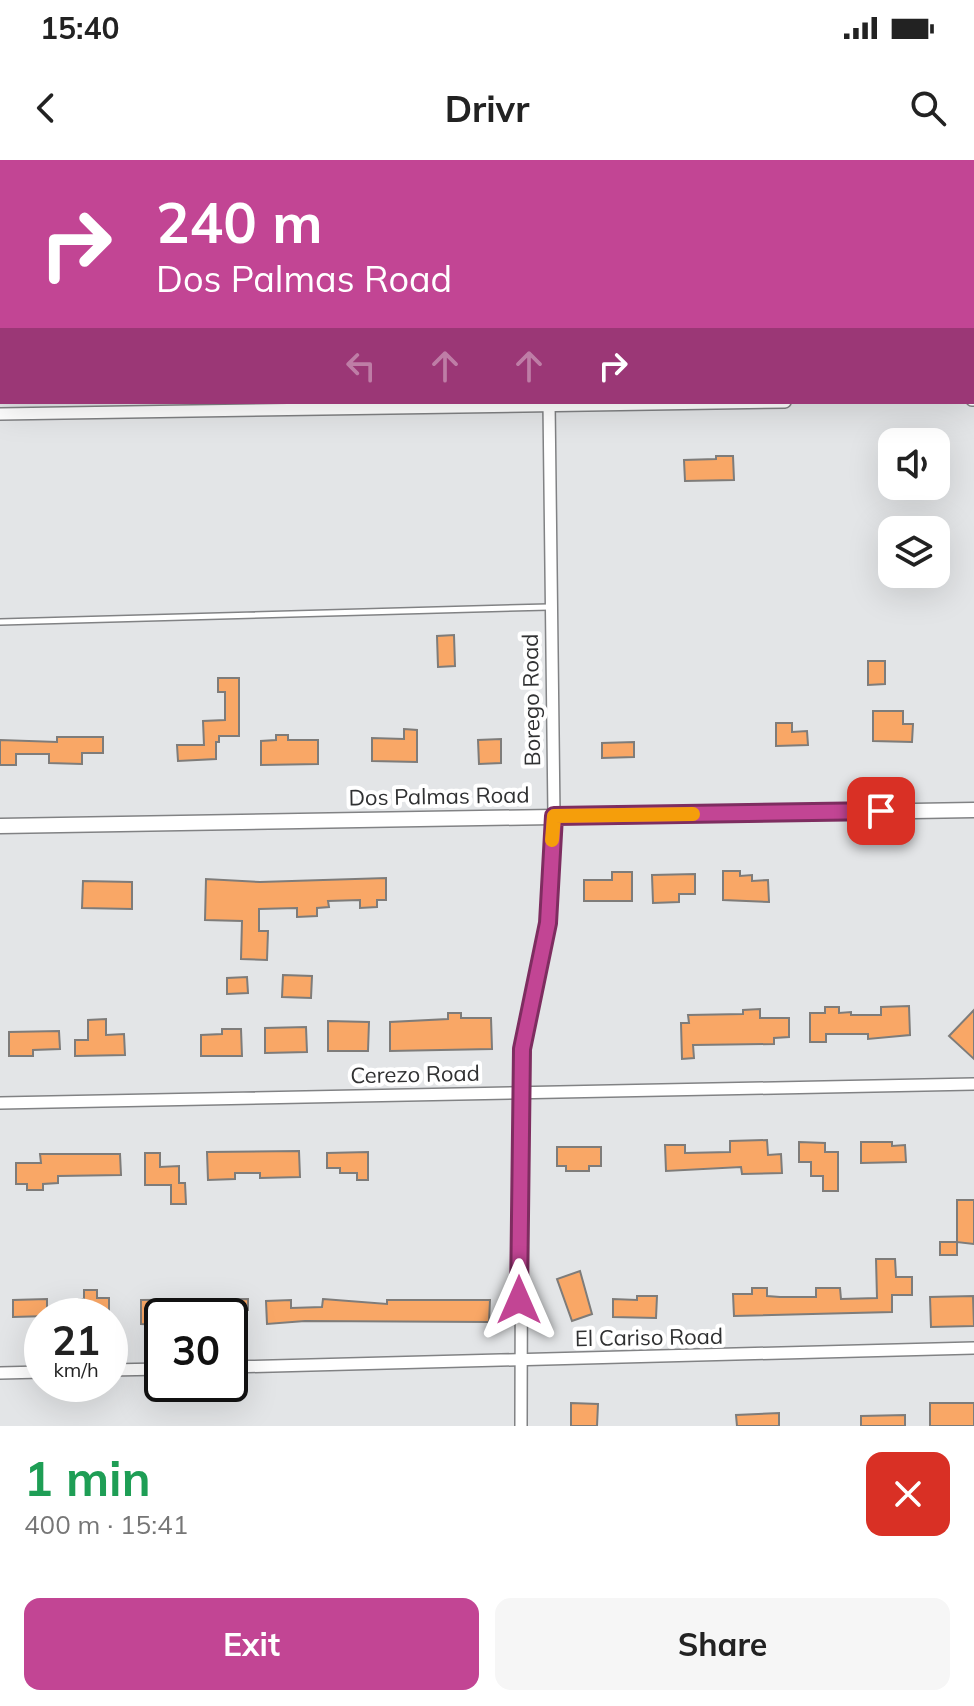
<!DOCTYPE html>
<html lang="en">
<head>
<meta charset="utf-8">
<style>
	body { margin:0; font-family:Mulish,sans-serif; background:#f6f6f6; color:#222; height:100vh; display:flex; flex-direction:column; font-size:30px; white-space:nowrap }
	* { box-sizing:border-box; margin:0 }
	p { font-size:26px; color:#767676 }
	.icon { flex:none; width:44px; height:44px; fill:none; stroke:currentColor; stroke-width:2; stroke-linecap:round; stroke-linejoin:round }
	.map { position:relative; height:1266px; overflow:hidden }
	.drawer { display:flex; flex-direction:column; background:#fff; flex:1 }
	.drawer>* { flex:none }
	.hud { position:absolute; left:0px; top:0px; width:974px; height:244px; box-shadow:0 8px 32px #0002; background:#c24594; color:#fff; overflow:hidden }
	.buttons { position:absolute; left:878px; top:268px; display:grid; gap:16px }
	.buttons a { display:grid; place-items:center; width:72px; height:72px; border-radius:16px; background:#fff; box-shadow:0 8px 32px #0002; font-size:40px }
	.speed { position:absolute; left:24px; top:1138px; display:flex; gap:16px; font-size:40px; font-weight:700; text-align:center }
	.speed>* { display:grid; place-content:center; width:104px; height:104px; border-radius:50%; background:#fff; box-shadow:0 8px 32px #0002; line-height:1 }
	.speed small { font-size:20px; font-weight:400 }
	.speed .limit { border:4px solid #111; border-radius:12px; background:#fff; color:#111 }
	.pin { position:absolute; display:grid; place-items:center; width:68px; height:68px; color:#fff; margin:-34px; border-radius:16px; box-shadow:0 4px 12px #0006 }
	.me { position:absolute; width:88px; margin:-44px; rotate:0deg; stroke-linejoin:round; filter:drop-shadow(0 0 6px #0008) }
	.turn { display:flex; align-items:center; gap:28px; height:168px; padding:0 24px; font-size:36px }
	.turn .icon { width:104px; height:104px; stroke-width:2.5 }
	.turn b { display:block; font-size:56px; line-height:68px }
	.lanes { display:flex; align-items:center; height:76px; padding:0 24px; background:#0003; justify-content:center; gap:40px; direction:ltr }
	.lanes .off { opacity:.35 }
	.round { display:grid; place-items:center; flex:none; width:84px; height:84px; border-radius:16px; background:#f6f6f6 }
	.summary { display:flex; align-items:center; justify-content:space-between; height:136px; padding:0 24px }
	h1 { font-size:48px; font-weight:700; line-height:60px; color:#1e9e55 }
	.cta { display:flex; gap:16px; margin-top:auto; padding:16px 24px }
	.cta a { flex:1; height:92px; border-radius:16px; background:#c24594; color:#fff; font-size:32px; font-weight:700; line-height:92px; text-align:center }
	.cta a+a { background:#f6f6f6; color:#222 }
	.status { display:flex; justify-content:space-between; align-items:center; height:56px; padding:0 40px; background:#fff; direction:ltr }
	.status svg { height:22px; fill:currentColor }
	header { display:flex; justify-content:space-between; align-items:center; height:104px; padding:0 24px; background:#fff; font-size:36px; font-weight:700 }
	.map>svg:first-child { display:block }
	.building { fill:#f9a766; stroke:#7e7c7a; stroke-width:2 }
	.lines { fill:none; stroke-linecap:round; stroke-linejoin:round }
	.service-casing { stroke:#818284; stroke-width:8 }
	.minor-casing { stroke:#818284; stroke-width:14 }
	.tertiary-casing { stroke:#818284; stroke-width:17 }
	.service { stroke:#fff; stroke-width:5 }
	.minor { stroke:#fff; stroke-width:11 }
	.tertiary { stroke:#fff; stroke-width:14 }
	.route-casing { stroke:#7e2d60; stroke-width:20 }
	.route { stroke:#c24594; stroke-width:14 }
	.slow { stroke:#f59e0b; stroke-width:14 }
	.labels { text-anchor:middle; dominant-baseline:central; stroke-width:8; stroke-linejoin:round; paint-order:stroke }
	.street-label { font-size:22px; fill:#303132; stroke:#fff }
</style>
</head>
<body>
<div class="status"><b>15:40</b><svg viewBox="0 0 49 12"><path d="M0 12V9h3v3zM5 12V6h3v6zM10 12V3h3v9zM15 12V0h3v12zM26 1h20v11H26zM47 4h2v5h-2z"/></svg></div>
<header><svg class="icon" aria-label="back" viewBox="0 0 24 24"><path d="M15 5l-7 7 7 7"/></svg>Drivr<svg class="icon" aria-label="search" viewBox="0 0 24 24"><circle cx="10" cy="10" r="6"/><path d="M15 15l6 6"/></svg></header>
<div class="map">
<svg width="974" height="1266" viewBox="0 0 974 1266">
	<rect width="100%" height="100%" fill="#e3e5e7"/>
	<g class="building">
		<polygon points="716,296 733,296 734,320 685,321 684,300 716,299"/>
		<polygon points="454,475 455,506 438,507 437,476"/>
		<polygon points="868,501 885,501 885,524 868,525"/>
		<polygon points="218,518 239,518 239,576 219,576 219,582 216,582 216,599 178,601 177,585 204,585 203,561 225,560 225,532 218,532"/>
		<polygon points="873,551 903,551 903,564 913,564 912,582 873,581"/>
		<polygon points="776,563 792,563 792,572 807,571 808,585 776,586"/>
		<polygon points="404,569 417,570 417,602 372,601 372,578 404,579"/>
		<polygon points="276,575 288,575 288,580 318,580 318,604 261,605 261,581 276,580"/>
		<polygon points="57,577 103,577 103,593 82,593 82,604 49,603 49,594 16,594 16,605 0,605 0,580 57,582"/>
		<polygon points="501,579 501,603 479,604 478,580"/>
		<polygon points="634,582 634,597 602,598 602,583"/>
		<polygon points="723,711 740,711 740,716 752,715 752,721 768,720 769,742 723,740"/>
		<polygon points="612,712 632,712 632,741 584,741 584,720 612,720"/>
		<polygon points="695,714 695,734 679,734 679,742 653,743 652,715"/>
		<polygon points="386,718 386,740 377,740 377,747 360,748 360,740 328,741 329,747 317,748 317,756 297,757 297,748 259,749 259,771 268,771 267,800 241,799 242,761 205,760 206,719 260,722"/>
		<polygon points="83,721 132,722 132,749 82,748"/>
		<polygon points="283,815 312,816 311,838 282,837"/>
		<polygon points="247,817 248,833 227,834 227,818"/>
		<polygon points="909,846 910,875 868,879 868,874 826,874 826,882 810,882 810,853 825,853 825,847 839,847 839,853 851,852 851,855 881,855 881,847"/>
		<polygon points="760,849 760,858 789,858 789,877 774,878 774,884 693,885 694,898 682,899 681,863 689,863 688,855 743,854 743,850"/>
		<polygon points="974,850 974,899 949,876"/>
		<polygon points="448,853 461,853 461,858 491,858 492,889 390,891 390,862 448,859"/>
		<polygon points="106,859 106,875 124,874 125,895 75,896 75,880 88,880 88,860"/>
		<polygon points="328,861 369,862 368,891 328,891"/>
		<polygon points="306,867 307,892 265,893 265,868"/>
		<polygon points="222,869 241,869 242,896 201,896 201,875 222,874"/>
		<polygon points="59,871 60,889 33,890 33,896 9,896 9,872"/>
		<polygon points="767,980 768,995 781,994 782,1013 742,1014 741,1007 666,1011 665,985 685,985 685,993 730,992 730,981"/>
		<polygon points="799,982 825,983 825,992 838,992 838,1031 823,1031 823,1016 811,1016 811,1002 799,1002"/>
		<polygon points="861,982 892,982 892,986 905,985 906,1002 861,1003"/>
		<polygon points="557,987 601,987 601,1006 589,1006 589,1011 566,1011 566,1006 557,1006"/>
		<polygon points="299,991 300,1017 260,1018 260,1013 235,1013 235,1019 208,1020 207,992"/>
		<polygon points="368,992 368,1020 357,1020 357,1013 340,1013 340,1008 327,1008 327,993"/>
		<polygon points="145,993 160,993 160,1007 179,1006 179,1023 185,1023 186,1044 171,1044 171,1025 145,1025"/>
		<polygon points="40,994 120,994 121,1015 58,1016 58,1023 43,1024 43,1030 27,1030 27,1024 16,1024 16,1003 41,1003"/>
		<polygon points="957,1040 974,1040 974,1084 957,1082 957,1095 940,1095 940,1082 957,1082"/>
		<polygon points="876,1099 895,1099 896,1117 912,1117 912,1135 892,1135 892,1152 734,1156 733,1134 752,1134 752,1128 767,1128 767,1136 780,1137 816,1137 816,1128 840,1128 841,1139 877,1138"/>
		<polygon points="580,1111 592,1154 572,1161 557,1119"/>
		<polygon points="84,1130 97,1130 97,1138 109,1138 109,1155 79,1154 79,1139 84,1139"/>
		<polygon points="637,1136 657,1136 656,1158 613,1157 613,1139 637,1140"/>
		<polygon points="973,1136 974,1166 931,1167 930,1137"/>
		<polygon points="47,1139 47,1156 13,1157 13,1140"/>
		<polygon points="248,1139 248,1150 227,1150 227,1155 162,1156 162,1165 141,1164 141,1140"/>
		<polygon points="323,1139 387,1144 387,1140 490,1140 489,1162 305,1161 267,1164 266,1141 291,1140 291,1148 322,1147"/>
		<polygon points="571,1243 598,1244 597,1266 571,1266"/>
		<rect x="930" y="1243" width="44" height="23"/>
		<polygon points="779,1253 779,1266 737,1266 736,1255"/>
		<polygon points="905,1255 905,1266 861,1266 861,1256"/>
	</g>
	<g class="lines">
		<defs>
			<polyline id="service" points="0,462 549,447"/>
			<g id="minor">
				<polyline points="547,0 547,2"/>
				<polyline points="972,240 974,240"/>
				<polyline points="0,254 785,242"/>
				<polyline points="0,943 974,924"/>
				<polyline points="230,1207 974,1188"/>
				<polyline points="110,1210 162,1209"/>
				<polyline points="0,1213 42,1212"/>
				<polyline points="521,1266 522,889 548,763 554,656 549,242"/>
			</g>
			<polyline id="tertiary" points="0,666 974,650"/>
		</defs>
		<use href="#service" class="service-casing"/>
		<use href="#minor" class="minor-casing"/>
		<use href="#tertiary" class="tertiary-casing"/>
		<use href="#service" class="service"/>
		<use href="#minor" class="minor"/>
		<use href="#tertiary" class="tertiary"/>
	</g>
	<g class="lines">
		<defs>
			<polyline id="route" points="519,1140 522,889 548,763 554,656 881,651"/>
		</defs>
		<use href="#route" class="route-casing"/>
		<use href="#route" class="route"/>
		<polyline class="slow" points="552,680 554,656 693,654"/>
	</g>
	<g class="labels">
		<g class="street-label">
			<text transform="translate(531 540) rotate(-91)">Borego Road</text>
			<text transform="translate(439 636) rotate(-1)">Dos Palmas Road</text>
			<text transform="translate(415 914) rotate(-1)">Cerezo Road</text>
			<text transform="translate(649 1177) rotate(-1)">El Cariso Road</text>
		</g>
	</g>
</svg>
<div class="buttons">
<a><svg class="icon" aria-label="sound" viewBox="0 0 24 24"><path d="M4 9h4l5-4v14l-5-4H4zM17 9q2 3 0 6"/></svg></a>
<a><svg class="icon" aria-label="layers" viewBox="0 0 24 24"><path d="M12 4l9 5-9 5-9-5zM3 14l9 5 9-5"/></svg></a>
</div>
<div class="speed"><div>21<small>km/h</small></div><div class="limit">30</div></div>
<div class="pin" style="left:881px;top:651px;background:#d93025"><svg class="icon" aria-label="arrive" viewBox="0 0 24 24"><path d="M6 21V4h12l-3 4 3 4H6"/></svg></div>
<svg class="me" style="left:519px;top:1140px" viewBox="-20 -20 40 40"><path d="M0-17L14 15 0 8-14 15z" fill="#c24594" stroke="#fff" stroke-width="4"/></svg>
<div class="hud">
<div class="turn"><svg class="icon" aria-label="right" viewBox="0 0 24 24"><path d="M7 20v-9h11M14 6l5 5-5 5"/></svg><div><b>240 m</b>Dos Palmas Road</div></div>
<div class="lanes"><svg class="icon off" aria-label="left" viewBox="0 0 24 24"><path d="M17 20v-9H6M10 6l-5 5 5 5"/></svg><svg class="icon off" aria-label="ahead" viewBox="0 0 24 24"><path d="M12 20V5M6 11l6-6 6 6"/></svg><svg class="icon off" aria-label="ahead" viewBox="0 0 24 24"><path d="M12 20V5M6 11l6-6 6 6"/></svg><svg class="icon" aria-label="right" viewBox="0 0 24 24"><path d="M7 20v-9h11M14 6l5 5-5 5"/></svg></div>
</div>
</div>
<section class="drawer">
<div class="summary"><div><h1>1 min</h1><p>400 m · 15:41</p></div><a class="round" style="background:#d93025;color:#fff"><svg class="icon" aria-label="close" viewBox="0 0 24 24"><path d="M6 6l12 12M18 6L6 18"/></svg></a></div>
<div class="cta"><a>Exit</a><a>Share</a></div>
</section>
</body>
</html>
